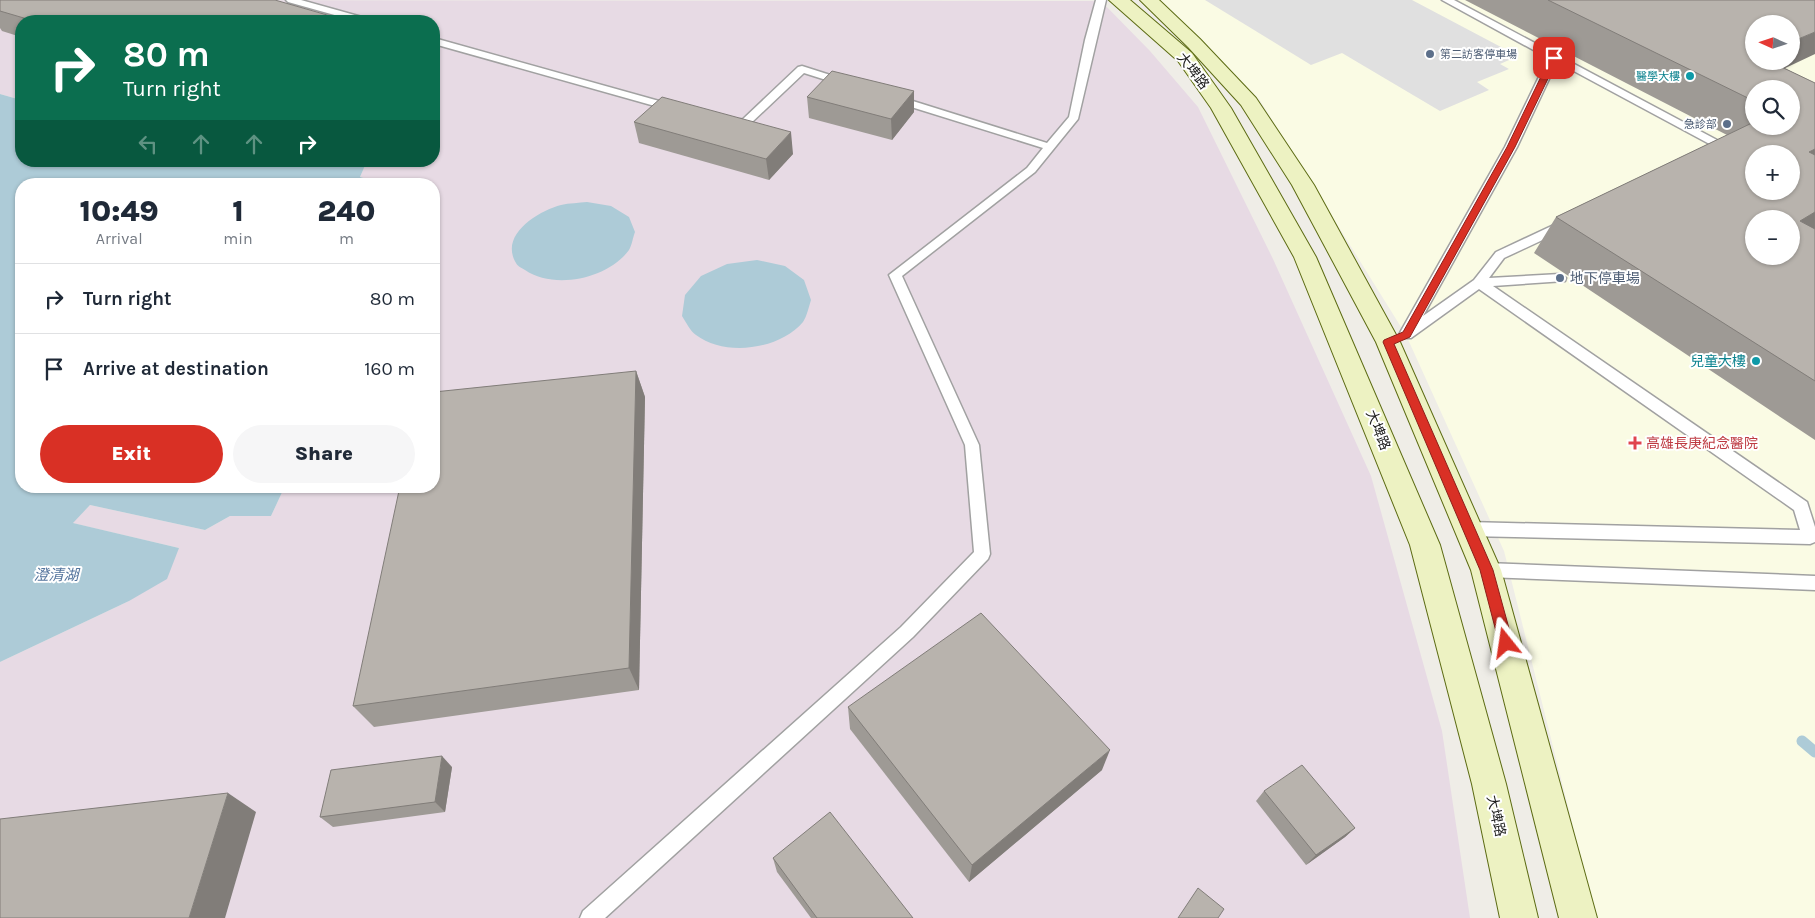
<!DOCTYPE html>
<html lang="en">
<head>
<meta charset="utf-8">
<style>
	body { margin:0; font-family:Karla,"Noto Sans TC",sans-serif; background:#f6f6f7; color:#1f2937; height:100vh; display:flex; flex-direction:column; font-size:19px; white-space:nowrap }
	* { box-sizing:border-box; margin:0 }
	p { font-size:16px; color:#747a83 }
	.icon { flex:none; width:28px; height:28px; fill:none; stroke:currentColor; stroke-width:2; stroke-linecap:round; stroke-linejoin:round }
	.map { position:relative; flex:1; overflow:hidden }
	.details { position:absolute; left:15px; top:178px; width:425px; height:315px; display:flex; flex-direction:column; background:#fff; border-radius:20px; box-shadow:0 1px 4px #0004 }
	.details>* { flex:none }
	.hud { position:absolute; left:15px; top:15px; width:425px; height:152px; border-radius:20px; box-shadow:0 1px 4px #0004; background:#0b6e4f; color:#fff; overflow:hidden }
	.needle { width:32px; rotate:273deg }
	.fabs { position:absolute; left:1745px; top:15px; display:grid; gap:10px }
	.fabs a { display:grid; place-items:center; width:55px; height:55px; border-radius:50%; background:#fff; box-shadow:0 1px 4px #0004; font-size:25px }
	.pin { position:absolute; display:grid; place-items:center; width:42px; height:42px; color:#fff; margin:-21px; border-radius:10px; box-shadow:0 2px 8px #0006 }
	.me { position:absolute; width:55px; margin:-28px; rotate:345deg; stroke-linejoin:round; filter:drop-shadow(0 0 4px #0008) }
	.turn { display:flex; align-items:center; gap:18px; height:105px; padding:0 25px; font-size:22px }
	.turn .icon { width:65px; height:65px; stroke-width:2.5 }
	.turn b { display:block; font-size:35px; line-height:42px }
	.lanes { display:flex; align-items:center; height:48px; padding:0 25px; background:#0003; justify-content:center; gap:25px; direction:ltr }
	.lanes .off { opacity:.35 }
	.eta { display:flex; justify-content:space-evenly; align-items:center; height:85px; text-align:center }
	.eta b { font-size:30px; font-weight:800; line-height:35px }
	.primary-button { display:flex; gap:10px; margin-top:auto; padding:10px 25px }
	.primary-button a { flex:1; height:58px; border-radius:30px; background:#d93025; color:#fff; font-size:20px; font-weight:800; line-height:58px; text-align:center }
	.primary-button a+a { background:#f6f6f7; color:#1f2937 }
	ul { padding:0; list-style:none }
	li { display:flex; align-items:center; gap:15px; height:70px; padding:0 25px; border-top:1px solid #e0e1e3 }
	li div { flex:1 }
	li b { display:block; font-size:19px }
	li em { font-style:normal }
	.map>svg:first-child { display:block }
	.industrial { fill:#e7dae4 }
	.education { fill:#fafbe4; fill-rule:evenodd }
	.parking { fill:#e0e0e0 }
	.water { fill:#adcbd7 }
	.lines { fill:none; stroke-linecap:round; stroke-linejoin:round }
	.stream { stroke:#adcbd7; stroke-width:11 }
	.service-casing { stroke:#a1a1a1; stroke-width:3 }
	.secondary-casing { stroke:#5c6b13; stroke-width:2 }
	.service { fill:#fff; fill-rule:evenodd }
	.secondary { fill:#edf2c2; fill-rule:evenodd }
	.wall { fill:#9e9a95; fill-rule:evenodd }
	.shaded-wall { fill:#817d79 }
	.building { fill:#b8b3ad; stroke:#817d79; fill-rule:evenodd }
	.route { fill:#d93025; stroke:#8d1f18 }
	.service-dot { fill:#5c6f8a; stroke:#fff; stroke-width:2 }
	.culture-dot { fill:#0f9aa8; stroke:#fff; stroke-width:2 }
	.health-dot { fill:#e0444e; stroke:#fff; stroke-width:2 }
	.labels { text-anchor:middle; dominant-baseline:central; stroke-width:4; stroke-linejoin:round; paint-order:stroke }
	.far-service-label { font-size:11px; fill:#4e5e75; stroke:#fff; text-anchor:start }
	.far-culture-label { font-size:11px; fill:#0d838f; stroke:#fff; text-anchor:end }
	.street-label { font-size:14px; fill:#202020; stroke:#fff }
	.service-label { font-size:14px; fill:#4e5e75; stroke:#fff; text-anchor:start }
	.culture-label { font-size:14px; fill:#0d838f; stroke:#fff; text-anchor:end }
	.health-label { font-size:14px; fill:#be3a42; stroke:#fff; text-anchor:start }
	.water-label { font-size:15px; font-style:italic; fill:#54749d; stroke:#fff }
</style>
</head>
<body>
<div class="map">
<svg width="1815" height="918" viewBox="0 0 1815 918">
	<rect width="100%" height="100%" fill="#efede7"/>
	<polygon class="industrial" points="0,0 1101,1 1150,51 1198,107 1273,259 1371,476 1442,731 1470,918 0,918 0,662 129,601 179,548 72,523 90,505 205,530 230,516 271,516 285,486 434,486 434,184 383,184 360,177 367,161 434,161 434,21 21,21 21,100 0,94"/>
	<path class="education" d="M1158,0H1815V918H1596L1504,551L1406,335L1259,99ZM1754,24H1791V61H1754ZM1754,89H1791V126H1754ZM1754,154H1791V191H1754ZM1754,219H1791V256H1754Z"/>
	<polygon class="parking" points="1205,0 1412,0 1518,56 1500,64 1509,69 1477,82 1489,90 1440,111 1342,53 1311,65"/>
	<g class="water">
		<polygon points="0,94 21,100 21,161 216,161 238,166 274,161 367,161 360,177 383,184 21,184 21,486 285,486 271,516 230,516 205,530 90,505 73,523 179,548 167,579 129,601 0,662"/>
		<path d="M587,202L611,206L629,217L635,232C633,237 632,245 629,250C608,279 554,290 525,270C522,268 517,266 516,263C499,235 538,211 561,205C569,203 579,203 587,202Z"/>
		<path d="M757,260L785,266L804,280L811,300C809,306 807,316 803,322C779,350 725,357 696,335C690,331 686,322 682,316L685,295L701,276L727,264Z"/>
	</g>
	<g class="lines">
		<polyline class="stream" points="1802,741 1815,752"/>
		<defs>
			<g id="service">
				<polygon points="286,0 301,0 369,19 371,21 356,21 288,2"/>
				<polygon points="1096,0 1106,0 1078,119 1035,172 902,276 979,445 990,554 988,559 913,637 605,918 580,918 583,911 901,627 974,552 965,445 889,275 1027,168 1043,148 892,101 891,99 896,96 900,97 1047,143 1069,117 1085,40"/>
				<polygon points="1442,0 1454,0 1732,148 1725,152 1717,152 1715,150 1717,148 1557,62 1517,147 1423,316 1474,280 1496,252 1560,222 1568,222 1570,225 1568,228 1504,258 1489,278 1560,274 1566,278 1565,281 1493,286 1807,502 1815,527 1815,542 1810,544 1468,536 1462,534 1460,529 1462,524 1468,522 1800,530 1794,510 1479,289 1411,338 1401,338 1399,335 1401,331 1505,147 1548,58"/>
				<polygon points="434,38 677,106 678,108 673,111 669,110 434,44"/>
				<polygon points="802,66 849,81 850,83 845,86 804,73 750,124 725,125 724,123 725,121 743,119 798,67"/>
				<polygon points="1486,563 1815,576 1815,590 1486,577 1480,575 1478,570 1480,565"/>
			</g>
			<g id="secondary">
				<polygon points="1109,0 1130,0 1192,53 1231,108 1316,257 1440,545 1506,784 1538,918 1500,918 1472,784 1410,545 1294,257 1211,108 1178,61"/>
				<polygon points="1140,0 1159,0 1200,39 1256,98 1314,185 1400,342 1501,570 1597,918 1559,918 1471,570 1376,342 1292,185 1241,105 1188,47"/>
			</g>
		</defs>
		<use href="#service" class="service-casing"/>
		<use href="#secondary" class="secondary-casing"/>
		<use href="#service" class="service"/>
		<use href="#secondary" class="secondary"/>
	</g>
	<g class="wall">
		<polygon points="0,0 348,21 21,21 21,37 2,31 0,28"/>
		<path d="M1465,0H1815L1784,68L1815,83V440L1534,253L1556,217L1727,135ZM1754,89L1791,126H1754Z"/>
		<polygon points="914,91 914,112 892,140 809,118 807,97"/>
		<polygon points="634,122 793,154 769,180 639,143"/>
		<polygon points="636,371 645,397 639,690 374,727 353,706"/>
		<polygon points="848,707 1102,770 969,882 850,729"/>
		<polygon points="452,767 445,812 333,827 320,817"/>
		<polygon points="1264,791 1355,828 1345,837 1306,865 1256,801"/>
		<polygon points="773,858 913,918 811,918 777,872"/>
	</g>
	<g class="shaded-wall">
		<polygon points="1815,32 1815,54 1735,92 1757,61 1791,61 1791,42"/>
		<polygon points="914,91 914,112 892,140 891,119"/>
		<polygon points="791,132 793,154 769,180 766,159"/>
		<polygon points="1815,149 1815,168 1809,152"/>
		<polygon points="1815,212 1815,231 1800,221"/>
		<polygon points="636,371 645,397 639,690 629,668"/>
		<polygon points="1110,750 1102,770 969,882 972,865"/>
		<polygon points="442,756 452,767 445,812 435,802"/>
		<polygon points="228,793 256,812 225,918 189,918"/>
		<polygon points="1355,828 1345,837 1306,865 1316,855"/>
	</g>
	<g class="building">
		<polygon points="0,0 275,0 348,21 34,21 0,11"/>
		<path d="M1548,0H1815V32L1791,42V24H1754V61H1769L1815,83V149L1809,152L1815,155V212L1800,221L1815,229V381L1556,217L1754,122V126H1791V89H1754V101ZM1754,154H1791V191H1754ZM1754,219H1791V256H1754Z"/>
		<polygon points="832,71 914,91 891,119 807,97"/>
		<polygon points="662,97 791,132 766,159 634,122"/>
		<polygon points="636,371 629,668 353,706 400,486 434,486 434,392"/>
		<polygon points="981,613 1110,750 972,865 848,707"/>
		<polygon points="442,756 435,802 320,817 331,770"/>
		<polygon points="1302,765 1355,828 1316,855 1264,791"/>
		<polygon points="228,793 189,918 0,918 0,819"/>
		<polygon points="830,812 913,918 817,918 773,858"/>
		<polygon points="1198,888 1224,909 1218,918 1178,918"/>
	</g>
	<polygon class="route" points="1554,55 1558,58 1515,147 1411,335 1410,337 1394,344 1493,570 1513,643 1511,647 1506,649 1501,647 1499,643 1480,570 1383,342 1384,340 1403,332 1507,147 1550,58"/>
	<g class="service-dot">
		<circle cx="1430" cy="54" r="5"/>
		<circle cx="1727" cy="124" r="5"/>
		<circle cx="1560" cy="278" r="5"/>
	</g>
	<g class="culture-dot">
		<circle cx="1690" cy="76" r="5"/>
		<circle cx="1756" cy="361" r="5"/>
	</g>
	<path class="health-dot" d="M1632.5 435.5h5v5h5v5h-5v5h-5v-5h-5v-5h5z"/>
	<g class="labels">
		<g class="far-service-label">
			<text x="1440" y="54">第二訪客停車場</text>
			<text x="1717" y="124" text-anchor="end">急診部</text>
		</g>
		<g class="far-culture-label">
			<text x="1680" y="76">醫學大樓</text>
		</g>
		<g class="street-label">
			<text transform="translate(1193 71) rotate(52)">大埤路</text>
			<text transform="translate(1378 430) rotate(68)">大埤路</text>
			<text transform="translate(1496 816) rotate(77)">大埤路</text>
		</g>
		<g class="service-label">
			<text x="1570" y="278">地下停車場</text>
		</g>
		<g class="culture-label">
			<text x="1746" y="361">兒童大樓</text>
		</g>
		<g class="health-label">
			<text x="1646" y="443">高雄長庚紀念醫院</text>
		</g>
		<g class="water-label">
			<text x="56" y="575">澄清湖</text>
		</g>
	</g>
</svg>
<div class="fabs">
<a><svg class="needle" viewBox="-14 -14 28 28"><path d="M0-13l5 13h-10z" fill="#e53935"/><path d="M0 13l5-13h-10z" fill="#747a83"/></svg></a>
<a><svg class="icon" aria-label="search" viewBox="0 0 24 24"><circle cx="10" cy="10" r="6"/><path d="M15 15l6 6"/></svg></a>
<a>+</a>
<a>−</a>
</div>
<div class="pin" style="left:1554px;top:58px;background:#d93025"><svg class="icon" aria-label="arrive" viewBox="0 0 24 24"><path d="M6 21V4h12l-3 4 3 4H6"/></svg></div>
<svg class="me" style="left:1506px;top:643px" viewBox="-20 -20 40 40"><path d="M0-17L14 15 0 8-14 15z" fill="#d93025" stroke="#fff" stroke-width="4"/></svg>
<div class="hud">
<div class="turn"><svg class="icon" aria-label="right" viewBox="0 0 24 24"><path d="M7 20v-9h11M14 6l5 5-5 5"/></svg><div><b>80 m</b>Turn right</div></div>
<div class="lanes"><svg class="icon off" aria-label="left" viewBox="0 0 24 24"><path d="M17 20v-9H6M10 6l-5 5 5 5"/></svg><svg class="icon off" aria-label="ahead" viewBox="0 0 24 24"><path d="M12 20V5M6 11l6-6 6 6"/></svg><svg class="icon off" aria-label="ahead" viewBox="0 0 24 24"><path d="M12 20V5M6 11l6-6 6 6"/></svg><svg class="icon" aria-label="right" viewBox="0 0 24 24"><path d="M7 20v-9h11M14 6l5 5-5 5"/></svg></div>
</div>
<section class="details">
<div class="eta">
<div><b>10:49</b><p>Arrival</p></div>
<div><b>1</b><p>min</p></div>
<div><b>240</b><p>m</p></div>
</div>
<ul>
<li><svg class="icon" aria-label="right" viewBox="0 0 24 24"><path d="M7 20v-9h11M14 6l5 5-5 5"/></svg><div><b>Turn right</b></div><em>80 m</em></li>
<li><svg class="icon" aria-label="arrive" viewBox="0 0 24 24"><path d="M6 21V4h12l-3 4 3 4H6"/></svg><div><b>Arrive at destination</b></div><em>160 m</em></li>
</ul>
<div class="primary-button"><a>Exit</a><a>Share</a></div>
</section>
</div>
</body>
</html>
